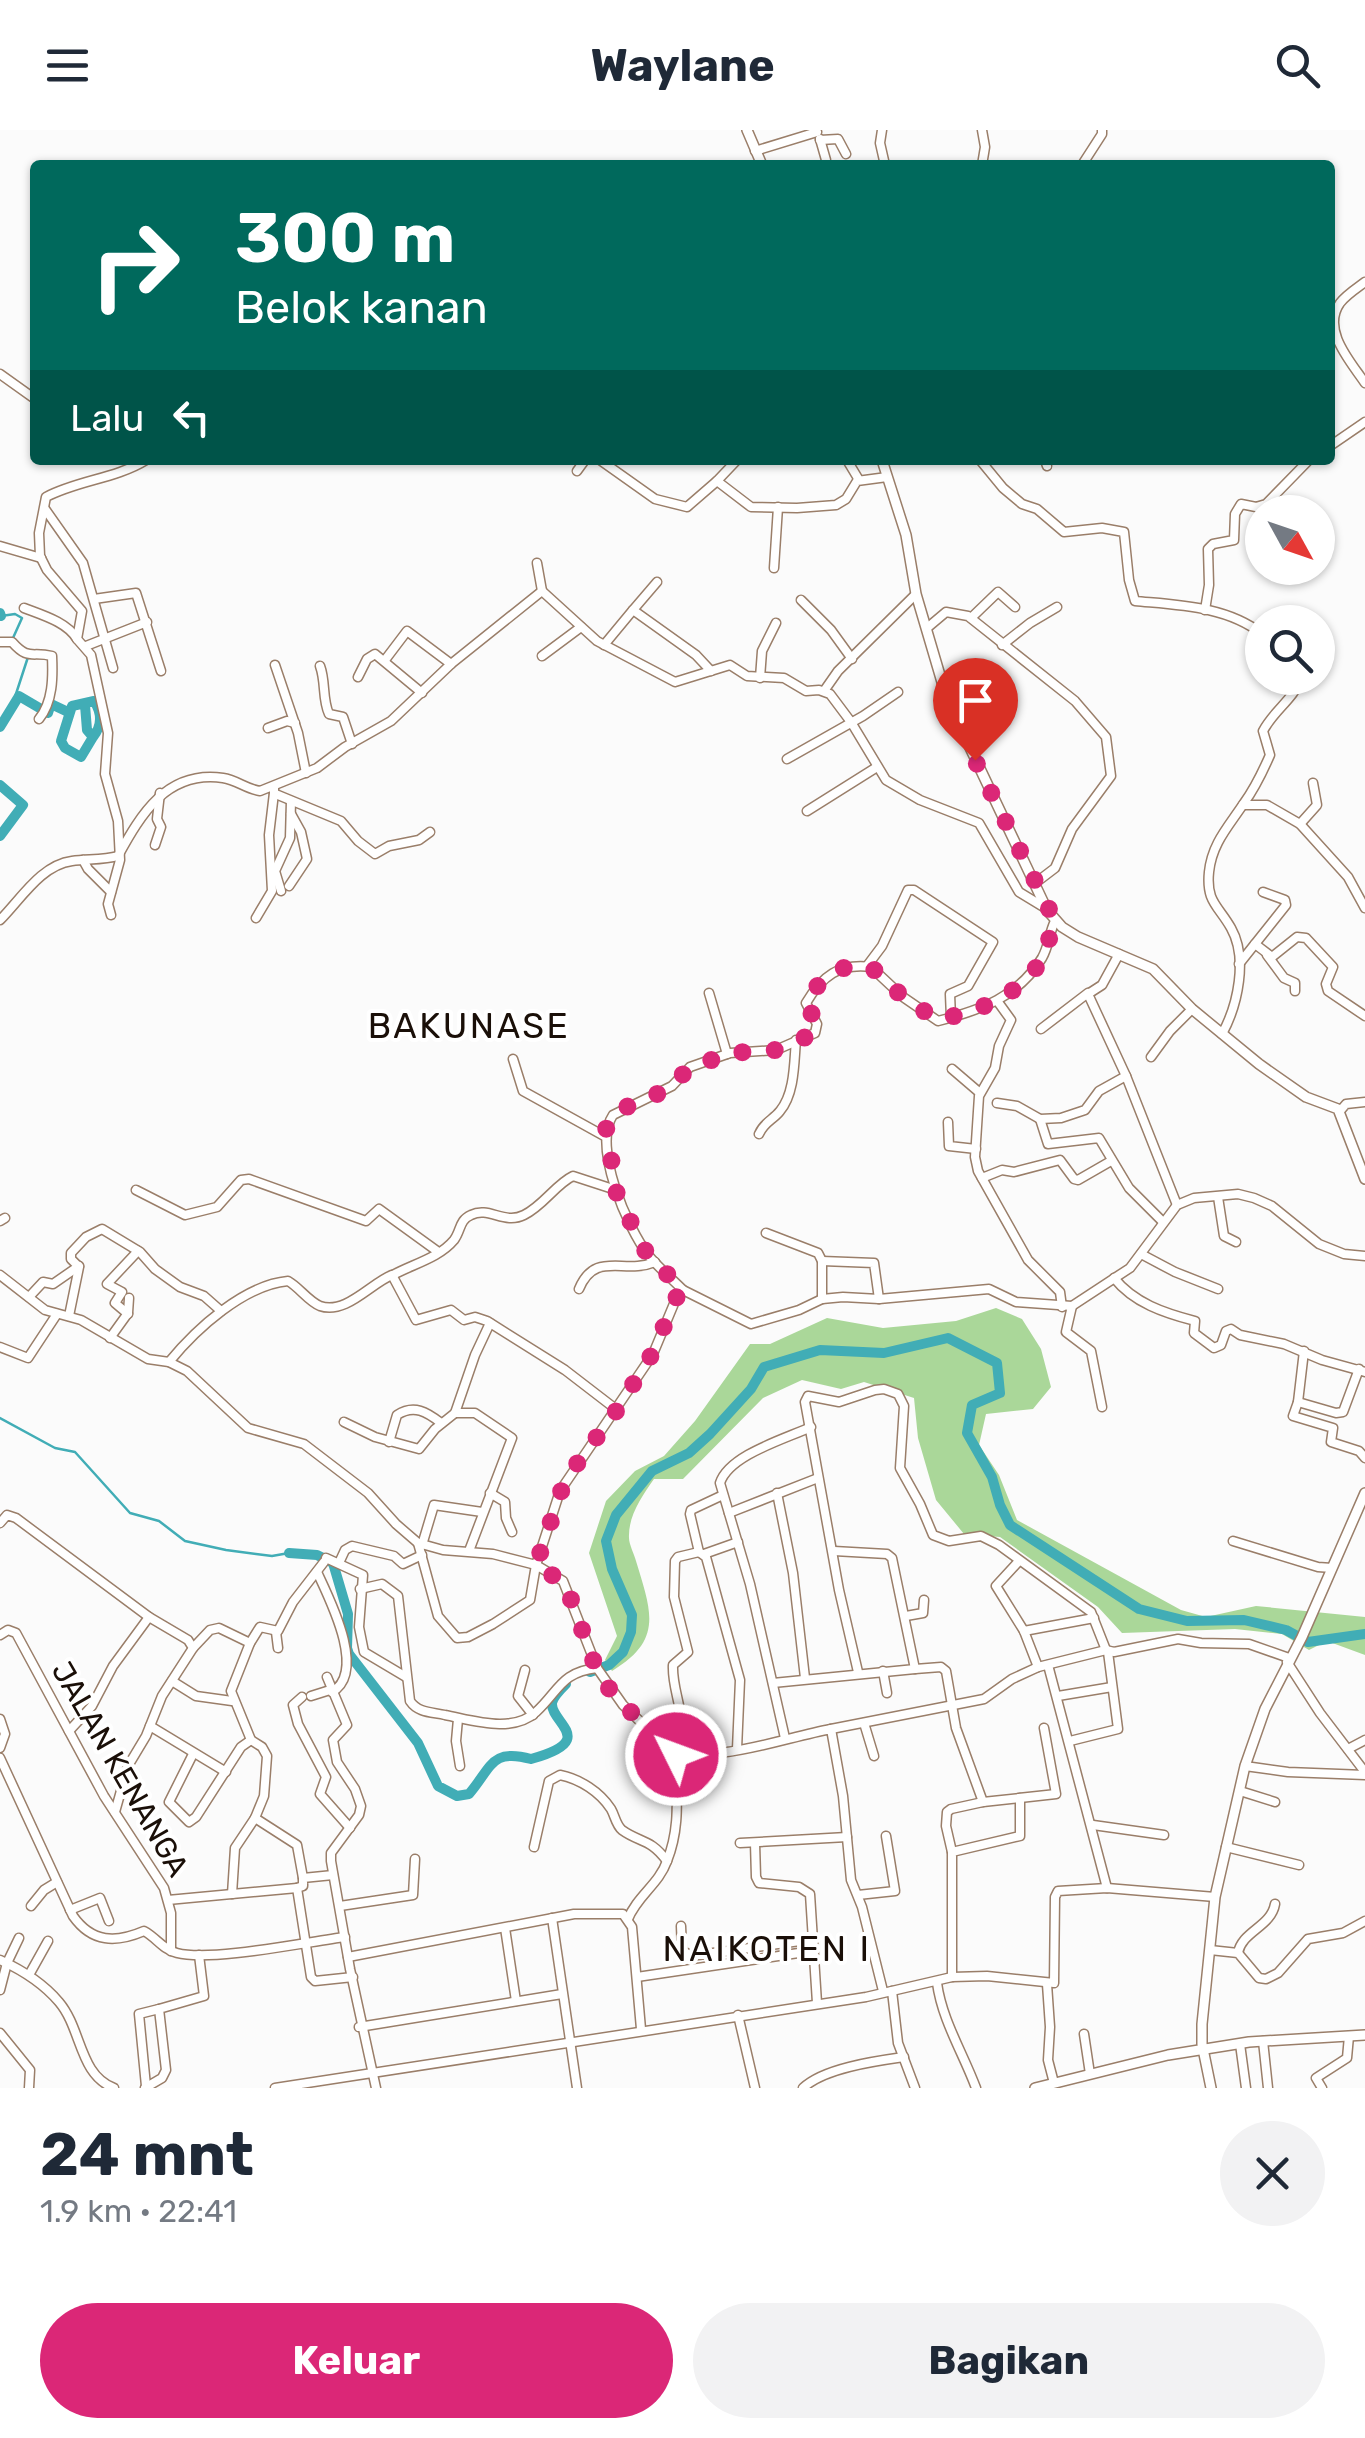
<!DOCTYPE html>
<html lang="id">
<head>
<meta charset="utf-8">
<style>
	body { margin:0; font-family:Rubik,sans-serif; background:#f2f2f3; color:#1f2937; height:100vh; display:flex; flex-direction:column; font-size:38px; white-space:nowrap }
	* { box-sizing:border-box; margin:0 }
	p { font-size:32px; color:#747a83 }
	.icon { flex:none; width:55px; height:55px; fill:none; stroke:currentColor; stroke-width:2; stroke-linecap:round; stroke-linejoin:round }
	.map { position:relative; height:1958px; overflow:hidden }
	.drawer { display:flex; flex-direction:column; background:#fff; flex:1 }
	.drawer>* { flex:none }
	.banner { position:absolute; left:30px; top:30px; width:1305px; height:305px; border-radius:10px; box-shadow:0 2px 8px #0004; background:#00695c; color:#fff; overflow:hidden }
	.needle { width:65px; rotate:130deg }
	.fabs { position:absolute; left:1245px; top:365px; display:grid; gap:20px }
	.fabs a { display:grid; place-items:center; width:90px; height:90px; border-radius:50%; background:#fff; box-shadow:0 2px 8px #0004; font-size:50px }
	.pin { position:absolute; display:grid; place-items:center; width:85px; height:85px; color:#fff; margin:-102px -42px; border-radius:50% 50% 50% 0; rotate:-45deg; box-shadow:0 0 10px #0007 }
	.pin .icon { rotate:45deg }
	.me { position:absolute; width:110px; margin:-55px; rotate:312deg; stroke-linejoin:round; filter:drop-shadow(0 0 8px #0008) }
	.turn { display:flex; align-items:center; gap:35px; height:210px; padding:0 40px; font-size:45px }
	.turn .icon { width:130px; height:130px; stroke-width:2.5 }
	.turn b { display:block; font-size:70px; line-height:85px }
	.then { display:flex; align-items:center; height:95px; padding:0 40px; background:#0003; gap:20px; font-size:38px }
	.round { display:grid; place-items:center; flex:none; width:105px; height:105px; border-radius:52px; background:#f2f2f3 }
	.headline { display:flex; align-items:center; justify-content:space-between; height:170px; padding:0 40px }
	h1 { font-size:60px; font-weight:700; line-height:75px }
	.button { display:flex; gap:20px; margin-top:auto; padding:20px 40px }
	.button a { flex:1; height:115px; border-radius:60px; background:#db2777; color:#fff; font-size:40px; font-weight:700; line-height:115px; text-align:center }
	.button a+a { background:#f2f2f3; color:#1f2937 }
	header { display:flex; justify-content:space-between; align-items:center; height:130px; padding:0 40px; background:#fff; font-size:45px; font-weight:700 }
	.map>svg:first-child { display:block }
	.forest { fill:#aad799 }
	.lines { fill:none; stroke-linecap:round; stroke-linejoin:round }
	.stream { stroke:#41adb6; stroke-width:2.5 }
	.river { stroke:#41adb6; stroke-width:10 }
	.minor-casing { stroke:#9a7e69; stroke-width:11 }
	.major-casing { stroke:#9a7e69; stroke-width:12 }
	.minor { stroke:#fff; stroke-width:8 }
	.major { stroke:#fff; stroke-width:9 }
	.route { stroke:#db2777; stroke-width:18; stroke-dasharray:0 32.4 }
	.labels { text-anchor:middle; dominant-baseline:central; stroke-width:8; stroke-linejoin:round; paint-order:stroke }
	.street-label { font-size:30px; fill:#1a0f08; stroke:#fff }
	.quarter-label { font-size:35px; letter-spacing:2.5px; fill:#1a0f08; stroke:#fff }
</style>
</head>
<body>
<header><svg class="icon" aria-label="menu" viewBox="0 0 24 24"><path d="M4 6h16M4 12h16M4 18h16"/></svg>Waylane<svg class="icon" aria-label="search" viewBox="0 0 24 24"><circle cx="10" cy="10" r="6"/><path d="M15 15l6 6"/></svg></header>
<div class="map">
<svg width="1365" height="1958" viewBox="0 0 1365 1958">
	<rect width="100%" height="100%" fill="#fbfbfb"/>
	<path class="forest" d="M996,1178L1022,1189L1041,1219L1051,1257L1033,1279L986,1284L979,1315L999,1345L1017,1390L1181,1480L1206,1487L1256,1476L1365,1487V1525L1327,1511L1309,1520L1282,1504L1235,1499L1122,1503L1098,1477L1000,1407L964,1404L936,1370L918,1308L914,1268L864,1252L841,1259L802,1250L763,1268L683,1349H654C642,1366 628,1386 629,1408C629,1414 634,1424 636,1431C651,1481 664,1510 612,1541L605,1530L617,1506L589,1423L606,1371L635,1341L664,1326L695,1291L750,1214H770L827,1188L883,1198L956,1191Z"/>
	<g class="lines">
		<g class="stream">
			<polyline points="1,486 15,484 22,488 13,508"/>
			<polyline points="14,570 28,527"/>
			<polyline points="0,1288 55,1318 75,1322 130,1383 159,1391 185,1411 226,1420 272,1426 289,1423"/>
		</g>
		<g class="river">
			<polyline points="0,483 1,486"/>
			<path d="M85,575L87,600L93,607L81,627L65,618L61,611L72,576L94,571C102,583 102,596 93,607"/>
			<polyline points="0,597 19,566 48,583 51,574 68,582"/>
			<polyline points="0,655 23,675 0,706"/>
			<path d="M289,1423L317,1425L333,1433L348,1484L347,1518L349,1524L418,1613L438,1656L457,1666L469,1664C492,1637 491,1618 531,1629C600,1610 550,1593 552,1573C553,1567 562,1558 566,1554"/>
			<polyline points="590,1542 609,1535 623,1522 631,1502 632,1485 612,1439 606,1411 616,1385 652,1341 689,1323 710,1304 751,1259 764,1237 820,1220 884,1223 948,1208 997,1233 1000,1263 972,1275 967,1303 992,1347 1000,1375 1010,1395 1139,1479 1187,1491 1244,1490 1286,1500 1308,1512 1365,1504"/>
		</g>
		<defs>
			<g id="minor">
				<polyline points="882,0 880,13 885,35"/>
				<polyline points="820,9 826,30"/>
				<polyline points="820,10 838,9 846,24"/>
				<polyline points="755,21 817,2"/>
				<polyline points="982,35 985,17 982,0"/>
				<polyline points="1082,35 1102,4 1102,0"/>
				<path d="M1365,152C1357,158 1346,165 1340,173C1321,200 1351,232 1365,253"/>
				<polyline points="0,244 35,269"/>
				<polyline points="1330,316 1365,292"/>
				<polyline points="600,330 655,369 687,377 717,351 751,377 797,378 836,375 846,369 857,351 887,347"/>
				<polyline points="847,330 859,350"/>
				<path d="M980,330L1003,358L1022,374L1037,379L1064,402L1102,398L1124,402L1129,450L1135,471C1177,475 1227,476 1262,504"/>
				<polyline points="1045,330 1047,336"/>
				<polyline points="577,341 585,330"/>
				<polyline points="716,352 737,330"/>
				<polyline points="45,379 83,433 113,538"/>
				<polyline points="0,416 41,428"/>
				<polyline points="537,433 542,461"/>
				<polyline points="774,438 778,377"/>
				<polyline points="94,469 136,463 161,541"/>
				<polyline points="801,470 831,500 852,529"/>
				<path d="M24,478C42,485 67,492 77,509"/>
				<polyline points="633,480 657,452"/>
				<polyline points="1205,480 1209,455 1208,419 1213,414 1234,410 1235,384 1241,374 1256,377 1266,374 1309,330"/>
				<polyline points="971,488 998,462 1015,477"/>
				<polyline points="927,498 946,482 968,486 1075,571 1106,607 1111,646 1072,699 1055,738 1034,754"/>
				<path d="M0,512H12C29,531 31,521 52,526C53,547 53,572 39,589"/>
				<polyline points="604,515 633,480 696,525 711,541"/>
				<polyline points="1002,515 1030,493 1057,477"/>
				<polyline points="86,516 147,492"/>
				<polyline points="542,526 581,497"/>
				<polyline points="385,530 407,501 451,534"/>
				<polyline points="275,535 298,603 306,643"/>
				<path d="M320,536C326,552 322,569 329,584L343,587L352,614"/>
				<polyline points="358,547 367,529 375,524 422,563"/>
				<polyline points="760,548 762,521 776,493"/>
				<polyline points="824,561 838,541 916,464"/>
				<polyline points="268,598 287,591 295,593"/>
				<polyline points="787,629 863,586 898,562"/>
				<polyline points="274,657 274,663 278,665 341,691 358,711 375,724 389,716 419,710 430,702"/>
				<polyline points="1243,675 1267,675 1300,694 1348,747 1365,778"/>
				<polyline points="807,681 877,637"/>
				<polyline points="1300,694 1317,675 1313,653"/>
				<polyline points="155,715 161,697 157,689 160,663"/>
				<polyline points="83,730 88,739 111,762"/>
				<polyline points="289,756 307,729 301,702 291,684"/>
				<polyline points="281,761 275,741 290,708 291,671"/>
				<path d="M111,785L108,774L120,730L118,691L105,644L108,603L91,525L77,509L82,481L47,440L40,426L39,403L46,367C78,350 115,349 146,330"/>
				<polyline points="256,788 272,761 269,705 274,663"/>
				<path d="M0,790C21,769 41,735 72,731C88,729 104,730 118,726C141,684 167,640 223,648C237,650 246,659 260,661L317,638L345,617L391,591L451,534L542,461L597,511L675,552L730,535L747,546L784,548L806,561L819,560L830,564L851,592L886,650L920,670L979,693L1019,762L1047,779"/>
				<polyline points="1255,814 1272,827 1297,807 1306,808 1333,837 1326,854 1328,861 1365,886"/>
				<polyline points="1119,824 1102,855 1088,864 1126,946 1177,1075"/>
				<polyline points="1267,825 1284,848 1295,853 1295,861"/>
				<polyline points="1239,834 1286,775 1285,770 1263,762"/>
				<polyline points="867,836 882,816 908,760 914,760 993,812 968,856 950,864 951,888"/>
				<polyline points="709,863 727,924"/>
				<polyline points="998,872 1011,890 999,916 995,938 979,966 975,1027 978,1041 1028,1130 1060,1162 1062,1177"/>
				<polyline points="1041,899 1088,863"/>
				<path d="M1222,904C1238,875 1248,828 1231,798C1218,775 1206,772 1209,742C1212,713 1229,696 1244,673C1255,658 1263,641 1270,625L1263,601C1274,580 1294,569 1301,548"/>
				<polyline points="1151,927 1170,901 1192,879"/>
				<polyline points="513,929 523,961 606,1007"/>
				<polyline points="952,939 980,963"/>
				<polyline points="997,973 1017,976 1040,989 1061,988 1085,980 1099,961 1126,946"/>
				<polyline points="1340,981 1346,974 1365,972"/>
				<polyline points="1040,989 1048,1014 1099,1008 1129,1058 1163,1092"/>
				<polyline points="948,992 949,1016 976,1019"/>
				<path d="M759,1004C764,992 773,990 780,981C795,963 794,932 796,910"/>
				<polyline points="982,1048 1002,1040 1014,1042 1060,1030 1074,1049 1078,1050 1111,1031"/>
				<polyline points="136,1060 185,1085 217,1077 241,1050 249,1049 366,1091 379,1079 437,1121"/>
				<polyline points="1218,1067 1224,1106 1236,1112"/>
				<polyline points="0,1091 5,1088"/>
				<polyline points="766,1103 818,1123 822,1131 822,1169"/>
				<polyline points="1141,1124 1175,1142 1218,1159"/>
				<polyline points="822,1131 874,1133 879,1169"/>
				<path d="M0,1145L45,1180L81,1190L148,1229L169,1232L187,1241L248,1298L304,1314L368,1363L396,1394L418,1413L443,1420L493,1424L536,1435L563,1451L597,1538L623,1575L649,1600L659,1618C713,1636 778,1609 831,1599L843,1666L851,1750L862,1777L883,1861"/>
				<path d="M393,1145C413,1134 439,1128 454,1110C461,1101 459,1090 471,1085C489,1076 504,1095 524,1085C543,1076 556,1054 573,1046L616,1060"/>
				<path d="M1114,1148C1134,1173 1164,1183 1195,1191L1194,1203L1214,1218L1221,1215L1226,1201L1231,1199L1240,1205L1284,1214L1322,1230L1365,1242"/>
				<path d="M579,1159C595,1120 624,1145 655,1132"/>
				<path d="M683,1160C672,1149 659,1138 649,1126C627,1098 592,1016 613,985L672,956L690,937L730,923L776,920L815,903L817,894L806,873C822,846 839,833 871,837L903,867L938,891C981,880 1018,867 1042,828C1049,816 1049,803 1055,791"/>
				<polyline points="29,1167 43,1152 53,1154 79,1136"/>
				<polyline points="1072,1176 1066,1202 1091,1221 1102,1277"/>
				<polyline points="128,1184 115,1173 122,1162 107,1154 138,1121"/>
				<polyline points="69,1186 79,1137 71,1129 71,1123 86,1107 102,1099 140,1122 155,1139 180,1157 204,1166 221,1181"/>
				<polyline points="110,1208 128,1183 129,1168"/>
				<polyline points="0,1217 28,1228 57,1184"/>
				<polyline points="1304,1221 1298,1272 1293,1286 1333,1298 1331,1312 1359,1321 1365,1328"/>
				<path d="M169,1232C196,1199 244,1155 288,1151C299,1157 308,1171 320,1176C346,1185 371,1153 392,1145L416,1190L451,1180L464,1190L475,1187L487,1191L565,1240L617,1280"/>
				<polyline points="1298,1272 1336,1283 1343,1282 1359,1239"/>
				<polyline points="455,1283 475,1283 512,1308 469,1421"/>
				<polyline points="344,1292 375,1307 419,1319 435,1299 455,1283 475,1225 490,1193"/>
				<path d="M389,1312L397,1285C414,1274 427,1282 441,1293"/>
				<polyline points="490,1363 505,1372 506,1388 512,1402"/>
				<polyline points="777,1363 793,1443 805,1548"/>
				<polyline points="723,1365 691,1380 690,1384 699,1422 706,1427 740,1550 737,1619"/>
				<polyline points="729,1383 818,1348"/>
				<polyline points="0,1393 7,1385 16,1388 149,1487 188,1510 193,1518 162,1566 146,1606 128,1636 115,1682"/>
				<polyline points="1233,1411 1318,1437 1332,1438"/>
				<polyline points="418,1413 438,1486 457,1508 468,1507 493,1494 530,1470 536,1435 560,1361 653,1224 678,1164 683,1160 751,1194 799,1180 822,1169 843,1167 879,1169 989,1159 1016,1172 1072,1176 1130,1138 1177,1075 1194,1068 1238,1064 1254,1068 1272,1076 1319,1114 1344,1124 1365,1126"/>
				<polyline points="422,1415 434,1375 482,1382"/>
				<polyline points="704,1424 738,1412"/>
				<polyline points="326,1428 363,1445 359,1497 364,1522 406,1547"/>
				<polyline points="1019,1431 996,1456 1024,1501 1038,1537"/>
				<polyline points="339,1433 345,1420 352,1416 394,1426 403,1434 422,1425"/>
				<path d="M317,1442C330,1470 367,1542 332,1562"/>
				<path d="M360,1459L382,1454L398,1466L410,1571C418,1583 432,1582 445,1585C472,1590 512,1604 536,1582C559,1561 561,1542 597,1538"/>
				<polyline points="906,1486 923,1483 924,1470"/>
				<polyline points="1024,1501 1094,1488"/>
				<polyline points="276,1502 278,1518"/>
				<polyline points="0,1505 8,1500 16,1503 104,1666 164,1758 171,1783 171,1821"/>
				<polyline points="193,1518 210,1500 219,1498 250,1513"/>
				<polyline points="1287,1532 1320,1583 1365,1642"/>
				<polyline points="1048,1535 1107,1758"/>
				<polyline points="915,1539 941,1537 946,1541 956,1598 983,1672 1056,1664 1044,1598"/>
				<polyline points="525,1540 518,1566 533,1585"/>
				<polyline points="883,1541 887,1563"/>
				<polyline points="858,1542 839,1460 805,1272 808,1266 839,1272 875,1260 884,1259 898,1264 904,1276 900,1338 920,1374 933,1405 949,1411 981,1406 999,1415 1091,1482 1106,1520"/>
				<polyline points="327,1547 347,1595 333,1610 337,1632 355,1659 361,1676 359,1685 331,1723 331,1731 350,1839 376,1958"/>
				<polyline points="172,1551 196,1566 232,1571"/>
				<polyline points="773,1553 915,1539 892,1428 887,1424 834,1421"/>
				<polyline points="311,1566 330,1560"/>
				<polyline points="1058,1566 1112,1557"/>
				<polyline points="302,1567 293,1575 298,1594 326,1647 320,1664 350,1698"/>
				<polyline points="0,1589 5,1604 0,1618"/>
				<polyline points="458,1589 456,1611 460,1636"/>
				<polyline points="864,1593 874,1626"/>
				<polyline points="150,1596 226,1642"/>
				<polyline points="831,1599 984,1569 1012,1549 1038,1537 1106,1520 1114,1522 1178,1509 1201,1513 1249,1514 1289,1528"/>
				<polyline points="69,1601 92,1576 113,1536 149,1487"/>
				<path d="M785,1608L750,1454L720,1353C729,1325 785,1309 811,1297"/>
				<polyline points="1070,1611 1118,1599 1108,1522"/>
				<polyline points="1348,1619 1365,1610"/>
				<polyline points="193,1624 169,1672 189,1692 196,1687 241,1617 251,1610"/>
				<path d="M0,1628L73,1786C92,1813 116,1813 144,1801C157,1808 162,1819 177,1823C211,1832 306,1812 345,1807"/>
				<polyline points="1245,1636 1288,1642 1365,1645"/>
				<polyline points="1240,1661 1275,1672"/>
				<polyline points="255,1688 264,1666 267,1626 262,1617 251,1610 231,1561 250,1513 260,1497 278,1501 293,1472 324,1432"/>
				<polyline points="1093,1695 1164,1705"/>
				<polyline points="740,1713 847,1707"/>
				<polyline points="755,1713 756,1747 759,1753 799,1757 810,1764 817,1873"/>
				<path d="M534,1717L549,1651L560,1645C580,1649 600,1662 611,1679C615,1686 616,1695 622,1700C640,1713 650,1708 667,1731"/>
				<polyline points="1226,1717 1299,1735"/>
				<polyline points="952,1722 946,1696 947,1682 951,1679 983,1672"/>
				<polyline points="333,1745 303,1748 303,1756 297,1758 311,1847 315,1851 353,1847"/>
				<polyline points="232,1764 235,1718 255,1688 297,1715 303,1748"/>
				<polyline points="858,1765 895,1761 886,1706"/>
				<polyline points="168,1770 297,1758"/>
				<polyline points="31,1776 44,1760 57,1752"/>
				<polyline points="340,1776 413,1765 415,1729"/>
				<polyline points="70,1780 100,1768 109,1791"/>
				<polyline points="552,1788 577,1958"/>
				<path d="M628,1789C637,1766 659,1754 667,1731C681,1696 676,1665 676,1629C676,1616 681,1603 681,1590C680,1571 672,1555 673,1535L688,1522L674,1467L675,1431L678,1427L699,1422"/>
				<polyline points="681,1796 682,1820 691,1826 800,1811 811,1816"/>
				<polyline points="505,1798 516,1871"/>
				<polyline points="1210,1820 1238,1823 1259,1848 1266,1849 1278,1843 1308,1809 1343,1803 1365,1791"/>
				<path d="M1238,1823C1242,1801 1271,1797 1275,1774"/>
				<polyline points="348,1827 574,1784 623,1784 632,1797 641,1899"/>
				<path d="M0,1830C22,1840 43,1853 59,1872C82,1899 79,1945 114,1958"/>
				<polyline points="29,1845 48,1811"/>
				<polyline points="637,1847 812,1821"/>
				<polyline points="952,1847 952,1722 1020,1706 1020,1668"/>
				<path d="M937,1853C942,1890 963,1923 976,1958"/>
				<polyline points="1047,1854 1050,1897 1048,1930 1054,1953"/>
				<polyline points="0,1860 7,1833 19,1808"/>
				<polyline points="892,1861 898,1913 915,1958"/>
				<polyline points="738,1885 755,1958"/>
				<polyline points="359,1897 562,1864"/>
				<polyline points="0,1903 30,1940 29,1958"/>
				<polyline points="1084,1904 1090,1944"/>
				<polyline points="1263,1911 1268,1958"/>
				<polyline points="1240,1914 1246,1958"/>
				<polyline points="146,1956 139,1884 159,1879"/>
				<polyline points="145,1958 162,1948 166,1940 159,1879 204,1866 199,1825"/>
				<polyline points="275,1958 866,1867 952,1847 987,1846 1054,1853 1055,1767 1058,1761 1107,1758 1215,1767"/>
				<path d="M803,1958C824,1938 876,1931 904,1927"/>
				<polyline points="1322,1958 1316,1948 1347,1928 1349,1906"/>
			</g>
			<g id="major">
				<polyline points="747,0 762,35"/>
				<polyline points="882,330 906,405 916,464 947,569 1047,780 1062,797 1078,807 1153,839 1192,879 1259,934 1306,967 1338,979 1365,1049"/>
				<polyline points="1035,1958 1168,1925 1249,1912 1365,1905"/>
				<polyline points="1211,1958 1202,1914 1202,1894 1215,1767 1245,1636 1265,1579 1302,1507 1365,1363"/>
			</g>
		</defs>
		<use href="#minor" class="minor-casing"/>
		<use href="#major" class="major-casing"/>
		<use href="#minor" class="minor"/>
		<use href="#major" class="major"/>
	</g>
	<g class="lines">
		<path class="route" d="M676,1625L657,1617L649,1600L612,1563L596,1538L565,1453L536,1435L565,1350L617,1280L652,1224L678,1164L683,1160L647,1124L617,1065L606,997L617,981L664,961L690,938L730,923L776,920L815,903L817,894L806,873C821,846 839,833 870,836L904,868L938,890C981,880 1018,867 1043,828C1049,816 1049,803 1055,791L975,630"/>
	</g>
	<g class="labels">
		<g class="street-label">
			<text transform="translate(120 1639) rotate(60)">JALAN KENANGA</text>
		</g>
		<g class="quarter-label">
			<text x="469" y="896">BAKUNASE</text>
			<text x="767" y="1819">NAIKOTEN I</text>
		</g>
	</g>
</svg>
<div class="fabs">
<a><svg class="needle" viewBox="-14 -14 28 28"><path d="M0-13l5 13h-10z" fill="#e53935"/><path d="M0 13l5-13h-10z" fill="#747a83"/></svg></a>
<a><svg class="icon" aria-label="search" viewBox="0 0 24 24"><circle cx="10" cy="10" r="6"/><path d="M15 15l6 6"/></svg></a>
</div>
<div class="pin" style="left:975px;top:630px;background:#d93025"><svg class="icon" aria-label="arrive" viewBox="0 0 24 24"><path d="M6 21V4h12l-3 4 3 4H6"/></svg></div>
<svg class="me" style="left:676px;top:1625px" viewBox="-20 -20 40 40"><circle r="17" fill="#db2777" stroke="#fff" stroke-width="3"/><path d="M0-11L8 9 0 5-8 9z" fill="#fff"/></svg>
<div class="banner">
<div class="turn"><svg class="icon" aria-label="right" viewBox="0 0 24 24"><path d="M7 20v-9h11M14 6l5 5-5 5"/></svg><div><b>300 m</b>Belok kanan</div></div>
<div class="then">Lalu<svg class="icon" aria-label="left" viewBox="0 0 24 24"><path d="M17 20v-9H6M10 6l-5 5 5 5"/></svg></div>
</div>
</div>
<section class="drawer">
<div class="headline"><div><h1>24 mnt</h1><p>1.9 km · 22:41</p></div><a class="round"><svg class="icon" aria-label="close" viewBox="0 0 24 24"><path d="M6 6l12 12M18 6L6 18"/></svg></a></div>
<div class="button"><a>Keluar</a><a>Bagikan</a></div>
</section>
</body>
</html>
